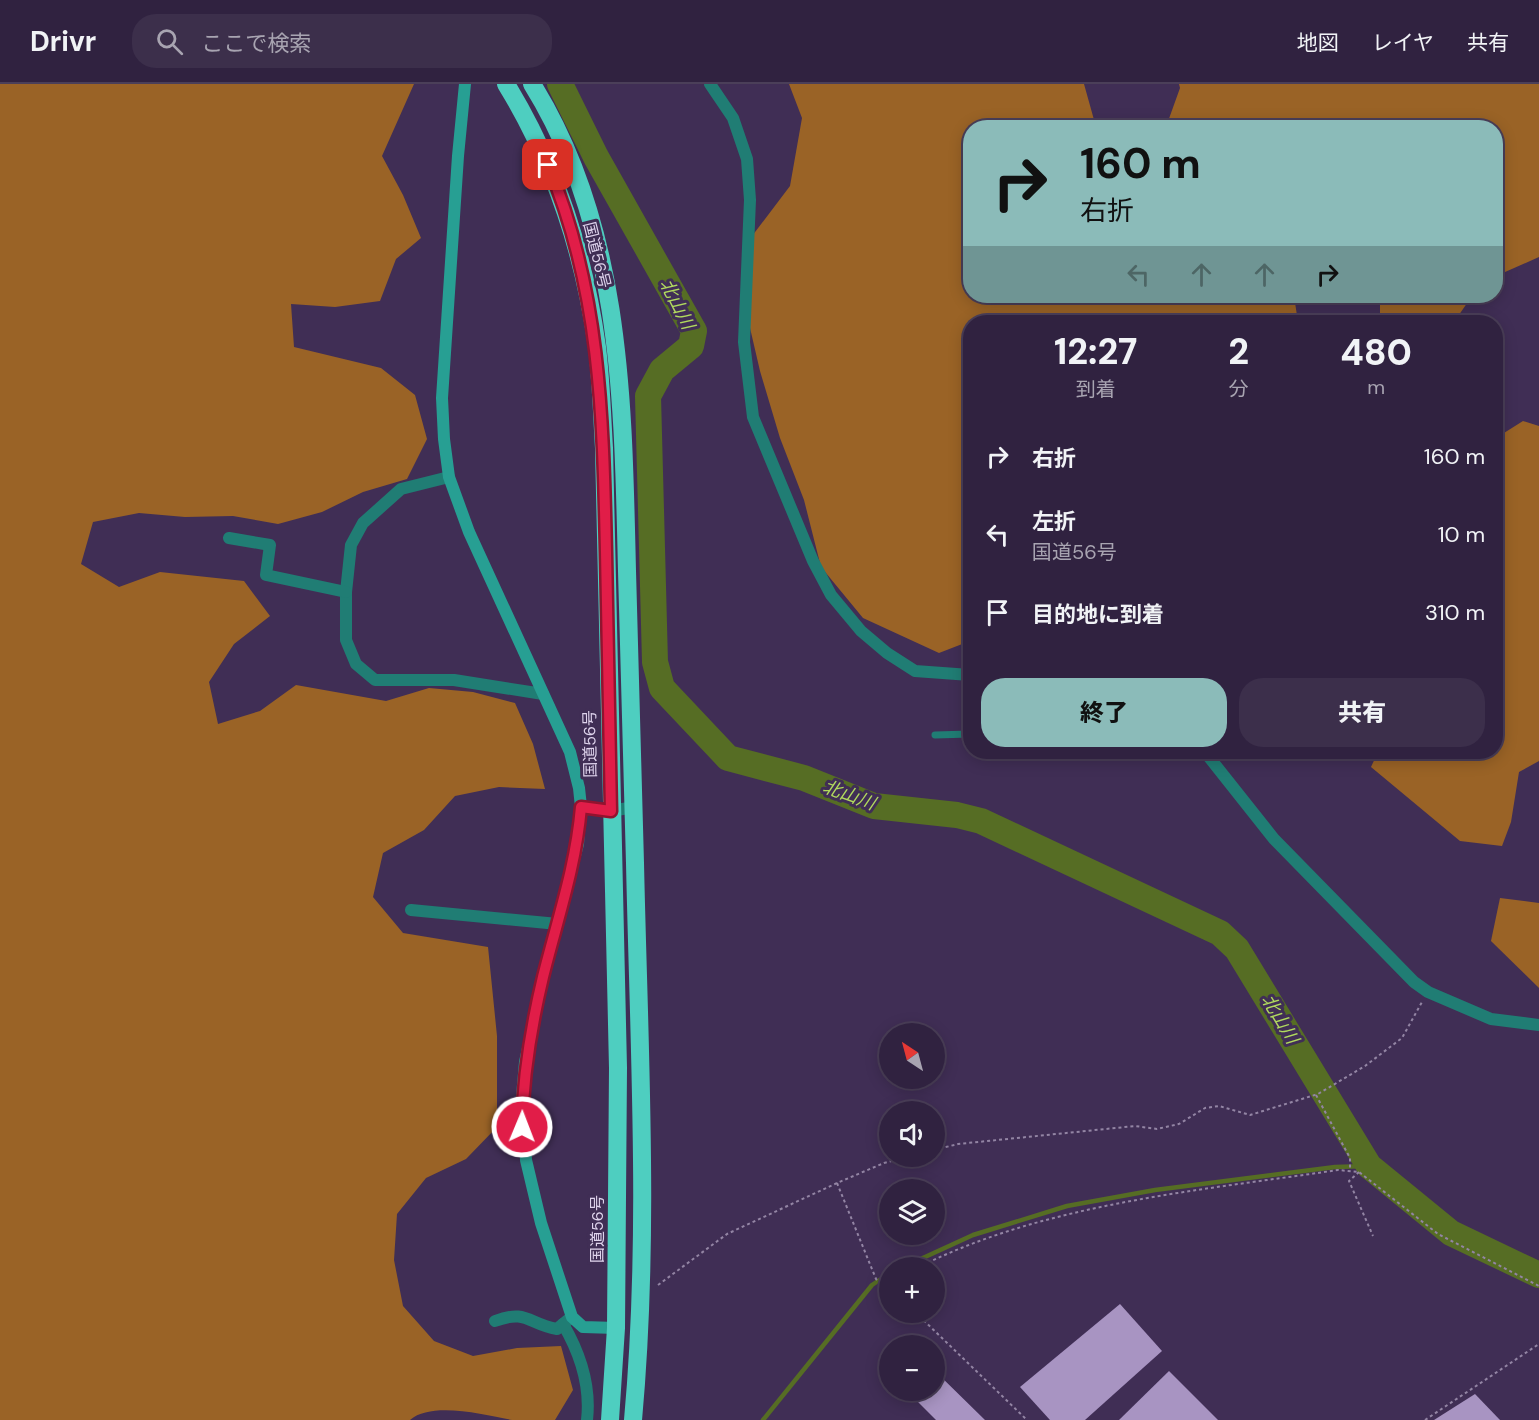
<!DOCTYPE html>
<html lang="ja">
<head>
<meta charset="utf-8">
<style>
	body { margin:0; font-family:"DM Sans","Noto Sans JP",sans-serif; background:#3c2f4b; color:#f1f3f6; height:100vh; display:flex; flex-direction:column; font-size:22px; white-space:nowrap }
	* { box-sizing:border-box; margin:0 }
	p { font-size:20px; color:#a8a4b1 }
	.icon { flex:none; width:33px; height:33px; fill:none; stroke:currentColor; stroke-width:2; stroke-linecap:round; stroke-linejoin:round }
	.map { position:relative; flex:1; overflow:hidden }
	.sheet { position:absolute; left:963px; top:231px; width:540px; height:444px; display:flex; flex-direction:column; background:#302240; border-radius:24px; box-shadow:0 3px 15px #0003,0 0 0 2px #4b3f59 }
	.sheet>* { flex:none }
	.guide { position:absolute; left:963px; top:36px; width:540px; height:183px; border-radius:24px; box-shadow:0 3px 15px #0003,0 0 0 2px #4b3f59; background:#8bbbb9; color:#111; overflow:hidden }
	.needle { width:39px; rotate:324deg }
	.tools { position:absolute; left:879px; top:939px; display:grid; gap:12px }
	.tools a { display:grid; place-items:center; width:66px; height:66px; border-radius:50%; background:#302240; box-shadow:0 3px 15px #0003,0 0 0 2px #4b3f59; font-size:30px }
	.pin { position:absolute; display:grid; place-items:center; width:51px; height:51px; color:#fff; margin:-26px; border-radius:12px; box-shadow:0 3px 9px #0006 }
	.me { position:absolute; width:66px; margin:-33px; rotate:1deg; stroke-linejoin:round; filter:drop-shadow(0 0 4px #0008) }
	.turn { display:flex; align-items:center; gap:21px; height:126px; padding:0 18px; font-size:27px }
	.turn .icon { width:78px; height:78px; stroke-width:2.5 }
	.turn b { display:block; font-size:42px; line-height:51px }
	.lanes { display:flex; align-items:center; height:57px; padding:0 18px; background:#0003; justify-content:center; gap:30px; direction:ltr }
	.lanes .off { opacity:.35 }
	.eta { display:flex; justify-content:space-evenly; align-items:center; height:102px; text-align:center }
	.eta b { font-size:36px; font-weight:800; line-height:42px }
	.cta { display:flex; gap:12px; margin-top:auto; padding:12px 18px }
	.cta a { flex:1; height:69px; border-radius:24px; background:#8bbbb9; color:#111; font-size:24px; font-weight:800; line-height:69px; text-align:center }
	.cta a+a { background:#3c2f4b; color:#f1f3f6 }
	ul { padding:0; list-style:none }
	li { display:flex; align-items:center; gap:18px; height:78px; padding:0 18px }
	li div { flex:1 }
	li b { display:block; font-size:22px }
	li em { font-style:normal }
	header { display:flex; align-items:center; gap:36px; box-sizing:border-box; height:84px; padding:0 30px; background:#302240; border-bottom:2px solid #4b3f59 }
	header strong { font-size:28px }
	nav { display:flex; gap:33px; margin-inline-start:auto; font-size:21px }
	.search { width:420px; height:54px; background:#3c2f4b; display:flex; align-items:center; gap:15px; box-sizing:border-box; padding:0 21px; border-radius:24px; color:#a8a4b1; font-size:22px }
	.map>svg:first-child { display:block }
	.forest { fill:#9a6326 }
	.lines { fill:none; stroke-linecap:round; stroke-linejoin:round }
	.stream { stroke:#566d24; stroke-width:4.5 }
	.river { stroke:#566d24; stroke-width:26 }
	.building { fill:#a894c2 }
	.path { stroke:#9385a4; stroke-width:2; stroke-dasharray:3 3; stroke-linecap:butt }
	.lane { stroke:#207d74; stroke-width:7 }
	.street { stroke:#207d74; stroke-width:12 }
	.secondary { stroke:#279f93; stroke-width:12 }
	.highway { stroke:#4ecec0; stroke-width:18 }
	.route-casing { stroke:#92132f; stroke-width:15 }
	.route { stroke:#e11d48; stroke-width:10 }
	.labels { text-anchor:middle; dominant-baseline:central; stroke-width:6; stroke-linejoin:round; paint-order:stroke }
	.street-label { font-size:16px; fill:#ded3ec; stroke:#402e55 }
	.water-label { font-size:18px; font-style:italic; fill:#b1da5e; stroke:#402e55 }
</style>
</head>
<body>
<header>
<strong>Drivr</strong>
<div class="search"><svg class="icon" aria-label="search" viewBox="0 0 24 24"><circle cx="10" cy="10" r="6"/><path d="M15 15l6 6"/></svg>ここで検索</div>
<nav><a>地図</a><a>レイヤ</a><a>共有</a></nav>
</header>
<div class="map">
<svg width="1539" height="1336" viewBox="0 0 1539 1336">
	<rect width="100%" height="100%" fill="#402e55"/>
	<g class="forest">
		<path d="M0,0H414L382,72L403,111L421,154L396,175L380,217L335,223L291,220L294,263L381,284L415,311L427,355L407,395L363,408L322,428L278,440L233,432L185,433L139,429L93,438L81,480L119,503L160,488L244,497L270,532L234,560L209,598L218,640L260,627L296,601L386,617L429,604L473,608L515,619L533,660L545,705L499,703L455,712L424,746L383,769L373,813L403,849L488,863L497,952V1043L466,1075L426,1094L397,1130L394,1176L403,1222L434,1257L473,1272L517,1264L561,1262L573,1306L555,1336C541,1336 525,1336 512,1336C485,1331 432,1317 410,1336H0Z"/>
		<polygon points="789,0 1084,0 1096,43 970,44 970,212 1294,212 1298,238 970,238 970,557 939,569 863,534 821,483 804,416 780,354 760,287 747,231 749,156 790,102 802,34"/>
		<polygon points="1179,0 1539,0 1539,173 1496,192 1496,44 1166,43 1180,4"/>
		<polygon points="1380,212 1472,212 1454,238 1380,238"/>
		<polygon points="1523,337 1539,342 1539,677 1519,688 1511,738 1502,762 1460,757 1371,683 1378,668 1496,668 1496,354"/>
		<polygon points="1500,814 1539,819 1539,904 1491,857"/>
	</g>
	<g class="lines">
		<g class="stream">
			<polyline points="901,1184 973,1151 1067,1122 1155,1106 1335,1083 1369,1082"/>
			<polyline points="763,1336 872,1201 890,1189"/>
		</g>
		<polyline class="river" points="560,0 596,73 694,247 691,262 662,286 648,312 655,578 662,604 728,674 804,694 874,722 957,731 981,737 1220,849 1237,865 1369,1082 1451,1149 1539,1191"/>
	</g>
	<g class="building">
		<polygon points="1120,1220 1162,1267 1085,1336 1050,1336 1020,1303"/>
		<polygon points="934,1286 985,1336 936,1336 912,1312 918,1306 934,1306"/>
		<polygon points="1169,1287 1218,1336 1119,1336"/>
		<polygon points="1475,1310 1500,1336 1434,1336"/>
	</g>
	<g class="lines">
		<g class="path">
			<polyline points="1316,1011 1350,1074 1350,1086"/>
			<polyline points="934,1066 958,1060 1135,1042 1157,1045 1179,1040 1205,1024 1219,1022 1250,1031 1318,1010 1365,982 1402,954 1422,918"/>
			<polyline points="1359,1088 1349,1097 1373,1152"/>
			<polyline points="837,1099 876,1195 890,1209"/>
			<path d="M917,1184C1046,1119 1197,1107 1338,1086L1359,1088L1438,1150L1539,1202"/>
			<polyline points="658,1201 727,1150 837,1099 884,1079 910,1072"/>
			<polyline points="883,1204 890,1199"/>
			<polyline points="915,1228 1027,1336"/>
			<polyline points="1425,1336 1539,1260"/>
		</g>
		<polyline class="lane" points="935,651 970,650"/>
		<g class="street">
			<polyline points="710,0 733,34 747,75 750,116 744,258 753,333 813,477 831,511 861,547 887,569 915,587 970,591"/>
			<polyline points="449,393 401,405 363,439 351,461 346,508 346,556 356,580 375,596 454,596 543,610"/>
			<polyline points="229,454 270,461 266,491 346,508"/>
			<polyline points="1205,668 1274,755 1414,898 1428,908 1491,935 1539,941"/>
			<polyline points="581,723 611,727 634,723"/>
			<polyline points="411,826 558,840"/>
			<path d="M495,1237C527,1225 528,1240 557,1245L568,1236"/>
			<path d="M563,1240C580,1269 591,1301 587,1336"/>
		</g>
		<polyline class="secondary" points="465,0 458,72 442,314 444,355 449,393 469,448 570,668 579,704 581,723 578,760 543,895 525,978 522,1012 526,1076 541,1139 572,1233 583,1243 616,1244"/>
		<g class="highway">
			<path d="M506,0C555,80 584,170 597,263C601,296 602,331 604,364L618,984L616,1244L610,1336"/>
			<path d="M532,0C623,146 623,322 627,487C630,585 633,682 635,779C639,965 650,1151 633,1336"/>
		</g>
	</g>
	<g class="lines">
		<defs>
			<path id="route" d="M522,1043C523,992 531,943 543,893C557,837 576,782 581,723L611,727C609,641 608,555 606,468C603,335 601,207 548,81"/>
		</defs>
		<use href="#route" class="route-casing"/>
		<use href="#route" class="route"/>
	</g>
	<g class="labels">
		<g class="street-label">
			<text transform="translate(597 171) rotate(76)">国道56号</text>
			<text transform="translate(590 660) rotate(-91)">国道56号</text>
			<text transform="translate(597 1145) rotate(-90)">国道56号</text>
		</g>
		<g class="water-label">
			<text transform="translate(677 220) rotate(63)">北山川</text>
			<text transform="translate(849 711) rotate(20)">北山川</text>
			<text transform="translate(1280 935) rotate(59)">北山川</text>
		</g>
	</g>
</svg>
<div class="tools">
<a><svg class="needle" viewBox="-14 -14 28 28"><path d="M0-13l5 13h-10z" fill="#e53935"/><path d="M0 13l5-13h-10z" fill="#a8a4b1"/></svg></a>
<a><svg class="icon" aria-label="sound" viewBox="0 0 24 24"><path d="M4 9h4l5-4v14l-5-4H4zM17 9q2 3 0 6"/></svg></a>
<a><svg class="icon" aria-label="layers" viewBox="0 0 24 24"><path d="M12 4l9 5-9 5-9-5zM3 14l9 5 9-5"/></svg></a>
<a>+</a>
<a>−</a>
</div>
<div class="pin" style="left:548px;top:81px;background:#d93025"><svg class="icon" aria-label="arrive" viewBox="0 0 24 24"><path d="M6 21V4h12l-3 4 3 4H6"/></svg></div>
<svg class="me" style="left:522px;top:1043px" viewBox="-20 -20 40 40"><circle r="17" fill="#e11d48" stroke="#fff" stroke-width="3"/><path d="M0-11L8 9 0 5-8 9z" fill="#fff"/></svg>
<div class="guide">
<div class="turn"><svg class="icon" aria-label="right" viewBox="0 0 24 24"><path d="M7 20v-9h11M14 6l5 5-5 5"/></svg><div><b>160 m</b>右折</div></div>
<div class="lanes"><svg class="icon off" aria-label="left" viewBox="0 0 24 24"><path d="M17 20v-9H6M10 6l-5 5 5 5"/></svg><svg class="icon off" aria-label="ahead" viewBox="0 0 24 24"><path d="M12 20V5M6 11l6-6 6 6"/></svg><svg class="icon off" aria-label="ahead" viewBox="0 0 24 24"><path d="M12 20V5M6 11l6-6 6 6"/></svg><svg class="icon" aria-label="right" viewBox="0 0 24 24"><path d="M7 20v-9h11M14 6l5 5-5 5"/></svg></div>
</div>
<section class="sheet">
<div class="eta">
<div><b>12:27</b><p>到着</p></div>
<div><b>2</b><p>分</p></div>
<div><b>480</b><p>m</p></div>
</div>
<ul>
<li><svg class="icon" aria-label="right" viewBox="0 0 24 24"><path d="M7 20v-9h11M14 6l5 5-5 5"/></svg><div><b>右折</b></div><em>160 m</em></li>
<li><svg class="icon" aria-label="left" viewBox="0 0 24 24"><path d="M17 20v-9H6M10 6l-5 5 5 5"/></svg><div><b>左折</b><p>国道56号</p></div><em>10 m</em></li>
<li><svg class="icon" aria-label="arrive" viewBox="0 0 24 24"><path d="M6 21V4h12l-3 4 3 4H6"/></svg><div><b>目的地に到着</b></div><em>310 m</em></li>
</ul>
<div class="cta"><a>終了</a><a>共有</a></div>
</section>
</div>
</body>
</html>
